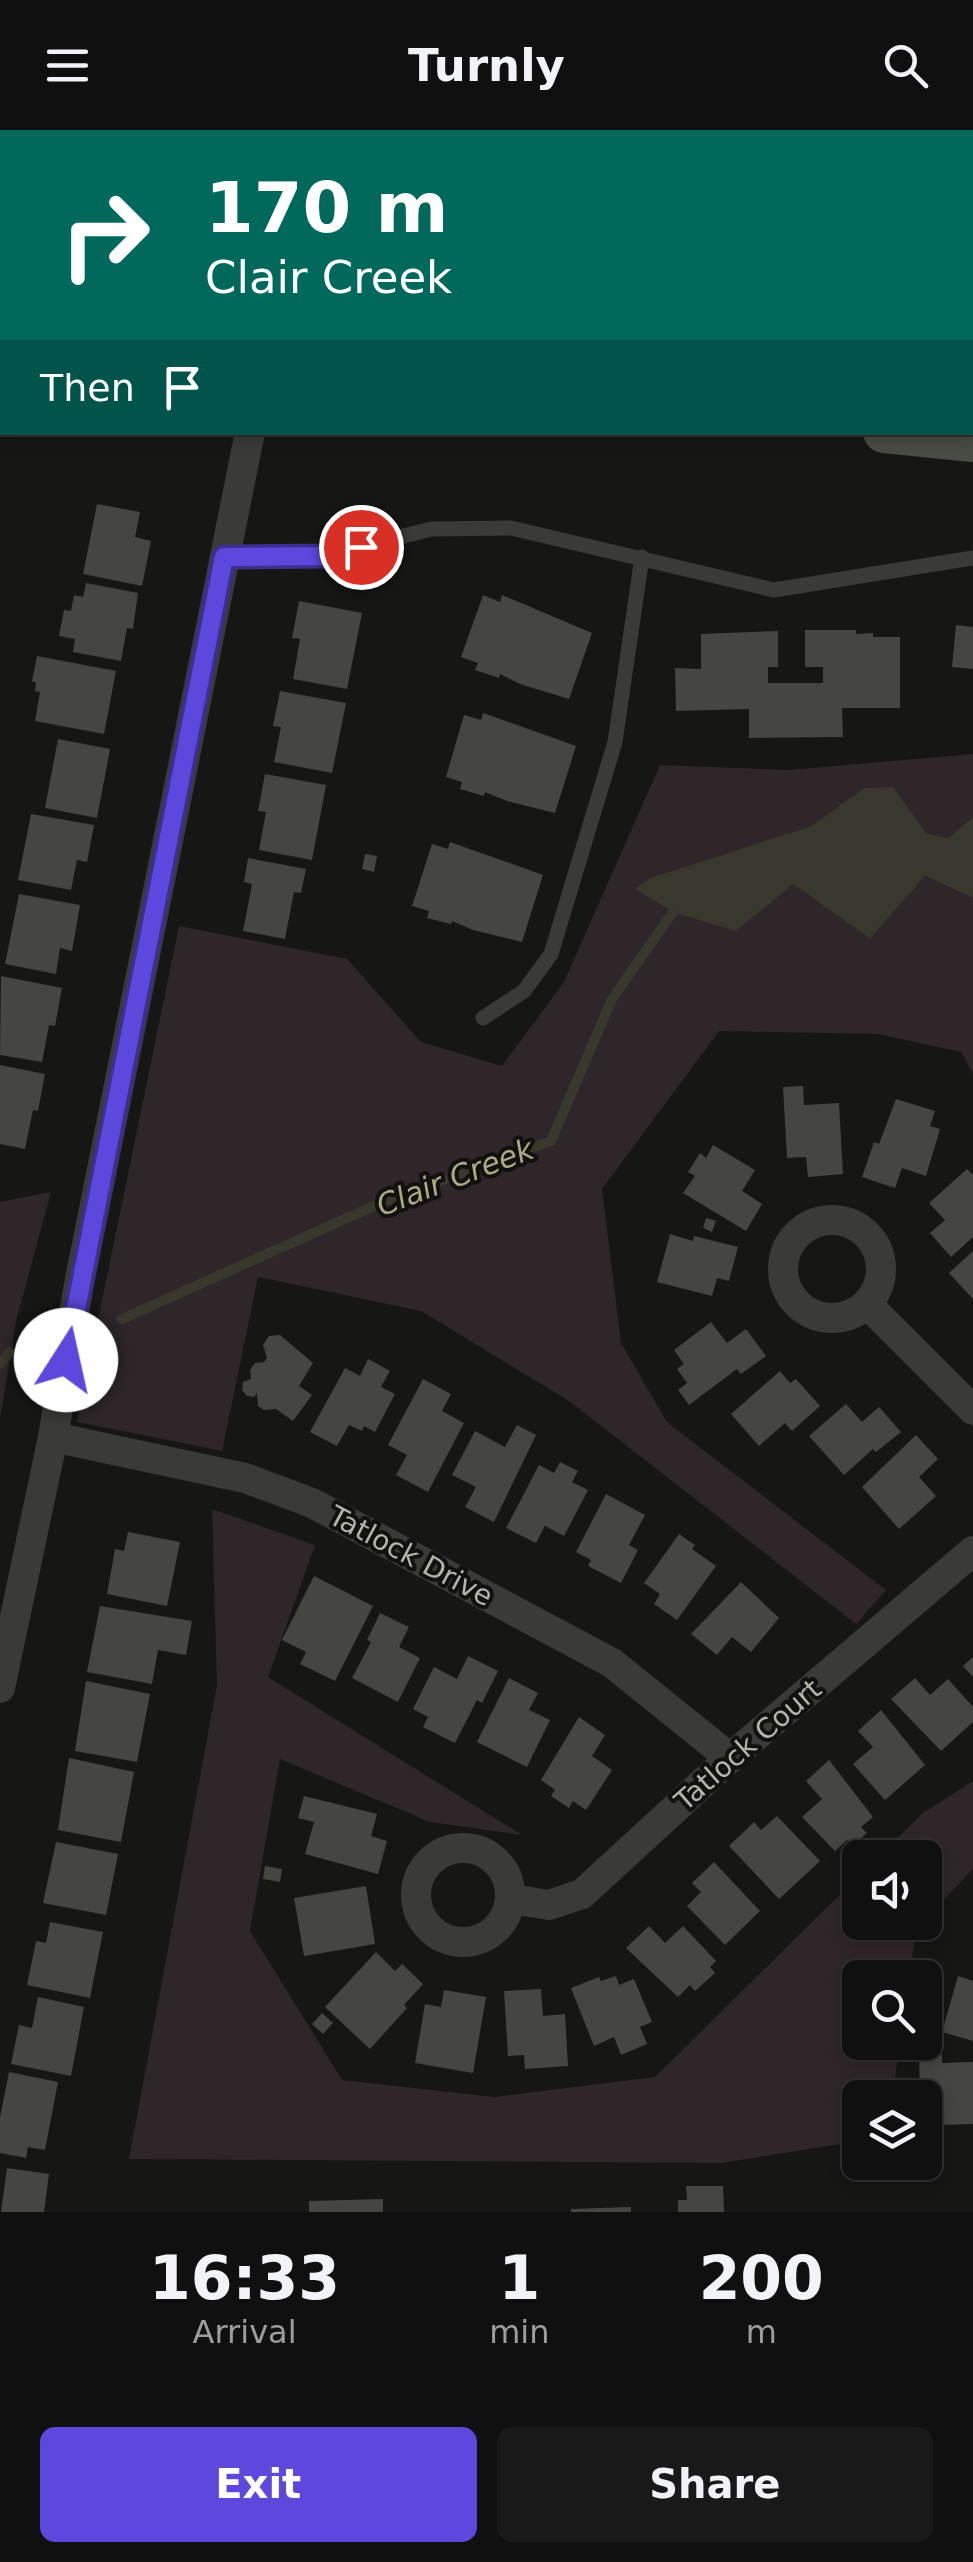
<!DOCTYPE html>
<html lang="en">
<head>
<meta charset="utf-8">
<style>
	body { margin:0; font-family:"DejaVu Sans",sans-serif; background:#191919; color:#f1f3f6; height:100vh; display:flex; flex-direction:column; font-size:38px; white-space:nowrap }
	* { box-sizing:border-box; margin:0 }
	p { font-size:32px; color:#9c9d9f }
	.icon { flex:none; width:55px; height:55px; fill:none; stroke:currentColor; stroke-width:2; stroke-linecap:round; stroke-linejoin:round }
	.map { position:relative; height:2082px; overflow:hidden }
	.sheet { display:flex; flex-direction:column; background:#101010; flex:1 }
	.sheet>* { flex:none }
	.hud { position:absolute; left:0px; top:0px; width:975px; height:305px; box-shadow:0 5px 15px #0003,0 0 0 2px #303030; background:#00695c; color:#fff; overflow:hidden }
	.fabs { position:absolute; left:842px; top:1710px; display:grid; gap:20px }
	.fabs a { display:grid; place-items:center; width:100px; height:100px; border-radius:15px; background:#101010; box-shadow:0 5px 15px #0003,0 0 0 2px #303030; font-size:50px }
	.pin { position:absolute; display:grid; place-items:center; width:85px; height:85px; color:#fff; margin:-42px; border:5px solid #fff; border-radius:50%; box-shadow:0 2px 10px #0007 }
	.me { position:absolute; width:110px; margin:-55px; rotate:10deg; stroke-linejoin:round; filter:drop-shadow(0 0 8px #0008) }
	.turn { display:flex; align-items:center; gap:35px; height:210px; padding:0 40px; font-size:45px }
	.turn .icon { width:130px; height:130px; stroke-width:2.5 }
	.turn b { display:block; font-size:70px; line-height:85px }
	.then { display:flex; align-items:center; height:95px; padding:0 40px; background:#0003; gap:20px; font-size:38px }
	.eta { display:flex; justify-content:space-evenly; align-items:center; height:170px; text-align:center }
	.eta b { font-size:60px; font-weight:700; line-height:70px }
	.cta { display:flex; gap:20px; margin-top:auto; padding:20px 40px }
	.cta a { flex:1; height:115px; border-radius:15px; background:#5c48dc; color:#fff; font-size:40px; font-weight:700; line-height:115px; text-align:center }
	.cta a+a { background:#191919; color:#f1f3f6 }
	header { display:flex; justify-content:space-between; align-items:center; height:130px; padding:0 40px; background:#101010; font-size:45px; font-weight:700 }
	.map>svg:first-child { display:block }
	.green { fill:#2e2629 }
	.water { fill:#39382d }
	.lines { fill:none; stroke-linecap:round; stroke-linejoin:round }
	.stream { stroke:#39382d; stroke-width:10 }
	.building { fill:#454642 }
	.service { stroke:#3a3b36; stroke-width:15 }
	.minor { stroke:#3a3b36; stroke-width:30 }
	.secondary { stroke:#494b45; stroke-width:42 }
	.route-casing { stroke:#3c2f8f; stroke-width:25 }
	.route { stroke:#5c48dc; stroke-width:18 }
	.labels { text-anchor:middle; dominant-baseline:central; stroke-width:8; stroke-linejoin:round; paint-order:stroke }
	.street-label { font-size:28px; fill:#b3b5a8; stroke:#111110 }
	.water-label { font-size:30px; font-style:italic; fill:#aca983; stroke:#111110 }
</style>
</head>
<body>
<header><svg class="icon" aria-label="menu" viewBox="0 0 24 24"><path d="M4 6h16M4 12h16M4 18h16"/></svg>Turnly<svg class="icon" aria-label="search" viewBox="0 0 24 24"><circle cx="10" cy="10" r="6"/><path d="M15 15l6 6"/></svg></header>
<div class="map">
<svg width="973" height="2082" viewBox="0 0 973 2082">
	<rect width="100%" height="100%" fill="#161615"/>
	<g class="green">
		<polygon points="0,0 270,0 2,2 2,95"/>
		<polygon points="973,624 973,687 948,708 925,703 893,658 864,658 811,696 650,748 793,754 870,809 925,746 973,768 973,944 961,922 878,904 719,901 602,1059 621,1213 667,1292 886,1460 856,1494 569,1271 421,1181 258,1147 222,1321 77,1292 179,796 347,829 421,912 502,936 564,852 660,635 788,640"/>
		<polygon points="51,1062 16,1191 0,1289 0,1072"/>
		<polygon points="212,1379 315,1415 268,1547 522,1705 430,1692 280,1629 250,1801 342,1950 494,1967 655,1947 860,1745 860,1792 921,1793 917,1797 909,1847 860,1848 860,1912 900,1913 892,1967 860,1968 860,2011 721,2033 129,2029 217,1555"/>
		<polygon points="973,1651 973,1739 925,1789 925,1728 878,1727 923,1683"/>
	</g>
	<polygon class="water" points="893,657 926,703 948,708 973,687 973,768 925,746 870,809 793,754 736,801 673,782 635,759 650,748 811,696 864,658"/>
	<g class="lines">
		<g class="stream">
			<polyline points="122,1189 385,1071 551,1011 612,869 673,782"/>
			<polyline points="0,1234 10,1222"/>
		</g>
	</g>
	<g class="building">
		<polygon points="97,374 140,382 135,407 151,411 142,456 83,444"/>
		<polygon points="86,453 138,463 133,499 127,498 121,531 73,522 75,509 59,506 64,480 71,481 74,465 83,467"/>
		<polygon points="483,465 500,472 502,465 592,503 569,569 520,554 500,544 499,548 475,540 478,533 461,527"/>
		<polygon points="299,471 362,483 347,559 293,549 300,509 292,508"/>
		<polygon points="956,495 973,497 973,539 952,537"/>
		<polygon points="805,500 856,500 856,504 873,503 873,507 900,507 900,578 842,578 843,607 749,608 749,579 676,581 675,538 701,539 701,504 778,501 778,537 768,537 768,553 823,553 823,537 805,537"/>
		<polygon points="37,526 116,541 104,604 35,591 40,562 35,561 36,553 32,551"/>
		<polygon points="280,561 346,573 332,643 274,632 281,597 273,596"/>
		<polygon points="483,583 576,616 555,683 507,671 485,662 484,666 460,659 462,652 446,647 464,585 481,590"/>
		<polygon points="58,609 110,619 97,688 45,678"/>
		<polygon points="265,644 326,655 312,730 259,720 266,682 258,681"/>
		<polygon points="31,684 94,695 87,732 77,730 71,760 18,750"/>
		<polygon points="450,712 543,745 522,812 473,800 452,791 451,794 427,788 429,781 412,776 432,714 448,719"/>
		<polygon points="365,724 377,726 374,742 362,739"/>
		<polygon points="248,728 306,739 301,763 294,762 285,809 243,801 252,754 244,752"/>
		<polygon points="19,764 80,775 72,821 60,818 56,844 5,834"/>
		<polygon points="1,846 62,858 55,896 49,895 42,932 0,925"/>
		<polygon points="0,935 45,944 38,981 33,980 25,1019 0,1014"/>
		<polygon points="803,956 804,975 839,973 843,1044 808,1047 806,1027 787,1028 783,957"/>
		<polygon points="896,969 935,981 930,996 940,999 926,1046 902,1038 895,1058 862,1047 874,1012 879,1014"/>
		<polygon points="713,1015 755,1040 742,1061 762,1074 746,1101 683,1063 695,1046 688,1042 700,1023 706,1028"/>
		<polygon points="967,1039 973,1045 973,1107 951,1127 930,1103 945,1090 929,1073"/>
		<polygon points="706,1088 716,1091 712,1102 703,1098"/>
		<polygon points="670,1104 693,1111 694,1106 738,1117 729,1151 717,1148 712,1166 657,1152"/>
		<polygon points="973,1121 973,1169 949,1143"/>
		<polygon points="711,1192 727,1213 746,1199 766,1226 741,1244 737,1239 689,1275 678,1260 687,1253 677,1239 684,1234 674,1220"/>
		<polygon points="280,1205 313,1233 299,1256 312,1265 293,1291 276,1279 264,1280 258,1276 257,1263 254,1267 247,1266 242,1260 243,1252 251,1249 250,1240 255,1233 264,1232 267,1228 263,1215 269,1206"/>
		<polygon points="368,1229 390,1241 381,1257 395,1264 375,1302 364,1296 362,1301 349,1295 337,1316 310,1302 345,1238 360,1246"/>
		<polygon points="780,1241 790,1253 796,1249 820,1276 792,1301 785,1293 759,1316 731,1284"/>
		<polygon points="423,1249 451,1264 442,1281 464,1293 428,1362 396,1345 407,1325 388,1315"/>
		<polygon points="846,1274 862,1292 879,1277 901,1302 876,1322 873,1319 844,1345 809,1306"/>
		<polygon points="517,1295 536,1305 494,1392 465,1377 476,1357 452,1345 475,1301 505,1317"/>
		<polygon points="916,1305 938,1329 919,1347 936,1366 899,1399 862,1357"/>
		<polygon points="560,1332 578,1341 572,1352 588,1360 564,1406 545,1396 536,1413 506,1398 539,1335 554,1343"/>
		<polygon points="606,1364 645,1385 629,1415 638,1420 621,1453 588,1436 591,1430 576,1422"/>
		<polygon points="128,1402 180,1412 167,1476 107,1464 115,1419 124,1421"/>
		<polygon points="679,1404 695,1415 692,1419 716,1436 677,1490 654,1474 660,1464 644,1453"/>
		<polygon points="314,1446 373,1476 335,1551 300,1534 306,1522 282,1510"/>
		<polygon points="741,1452 779,1488 751,1522 732,1507 717,1525 691,1504"/>
		<polygon points="100,1476 192,1491 186,1525 158,1520 152,1554 87,1542"/>
		<polygon points="380,1483 409,1497 399,1517 420,1528 398,1572 352,1548 371,1512 367,1510"/>
		<polygon points="468,1526 498,1541 482,1573 477,1570 455,1613 423,1597 428,1587 413,1579 434,1537 457,1549"/>
		<polygon points="973,1527 973,1547 963,1536"/>
		<polygon points="509,1548 538,1563 529,1580 550,1590 527,1637 477,1612"/>
		<polygon points="915,1548 930,1565 948,1549 973,1577 973,1592 941,1621 891,1569"/>
		<polygon points="86,1551 150,1564 137,1632 75,1621"/>
		<polygon points="881,1580 925,1635 885,1670 853,1634 873,1617 858,1601"/>
		<polygon points="579,1587 605,1605 592,1626 612,1640 586,1680 573,1671 569,1678 551,1666 555,1660 541,1650"/>
		<polygon points="69,1628 134,1642 121,1712 58,1700"/>
		<polygon points="829,1630 873,1687 861,1697 867,1703 852,1716 847,1710 835,1721 802,1687 822,1669 806,1651"/>
		<polygon points="304,1666 377,1684 371,1706 387,1711 378,1744 305,1724 314,1692 298,1688"/>
		<polygon points="777,1686 820,1731 779,1769 729,1716 754,1692 761,1700"/>
		<polygon points="56,1712 118,1724 106,1785 43,1773"/>
		<polygon points="714,1732 760,1781 725,1815 687,1776 701,1762 692,1753"/>
		<polygon points="265,1736 282,1739 280,1752 263,1749"/>
		<polygon points="366,1756 375,1814 304,1826 294,1768"/>
		<polygon points="50,1792 103,1802 90,1868 27,1855 36,1811 46,1813"/>
		<polygon points="649,1796 665,1813 683,1796 716,1831 710,1837 715,1843 695,1861 690,1855 678,1867 626,1818"/>
		<polygon points="376,1822 395,1841 402,1834 423,1854 404,1875 407,1878 370,1919 325,1877"/>
		<polygon points="616,1846 619,1855 634,1849 652,1892 640,1897 647,1914 621,1925 614,1907 594,1916 571,1858 599,1847 601,1851"/>
		<polygon points="958,1846 973,1851 973,1911 942,1902"/>
		<polygon points="541,1859 543,1886 565,1884 568,1936 525,1939 524,1925 508,1926 504,1861"/>
		<polygon points="444,1860 486,1867 473,1943 415,1933 425,1874 441,1877"/>
		<polygon points="38,1867 84,1877 71,1946 11,1934 19,1895 32,1898"/>
		<polygon points="322,1883 333,1893 323,1904 312,1894"/>
		<polygon points="919,1925 942,1925 942,1933 973,1932 973,1994 941,1995 941,1970 936,1970 935,1962 920,1963"/>
		<polygon points="9,1942 58,1952 45,2020 28,2017 26,2028 0,2023 0,1987"/>
		<polygon points="7,2038 49,2044 44,2082 1,2082"/>
		<polygon points="686,2056 723,2056 724,2082 678,2082 678,2070 687,2070"/>
		<polygon points="383,2069 383,2082 309,2082 309,2071"/>
		<polygon points="631,2077 631,2082 571,2082 571,2079"/>
	</g>
	<g class="lines">
		<g class="service">
			<polyline points="431,0 434,2"/>
			<polyline points="830,2 832,0"/>
			<polyline points="225,427 326,426 431,399 511,398 774,460 973,428"/>
			<polyline points="483,888 524,861 551,824 615,612 642,427"/>
		</g>
		<g class="minor">
			<polyline points="306,2 306,0"/>
			<circle cx="832" cy="1139" r="49"/>
			<polyline points="867,1174 973,1280"/>
			<polyline points="53,1307 245,1348 312,1373 612,1533 730,1628"/>
			<polyline points="0,1558 53,1307 79,1154 250,302"/>
			<circle cx="463" cy="1765" r="47"/>
			<polyline points="511,1769 549,1775 582,1764 730,1628 973,1421"/>
		</g>
		<g class="secondary">
			<polyline points="0,165 2,165"/>
			<polyline points="0,220 2,220"/>
			<polyline points="972,270 973,270"/>
			<polyline points="884,302 973,311"/>
		</g>
	</g>
	<g class="lines">
		<defs>
			<polyline id="route" points="66,1230 224,427 326,426 361,417"/>
		</defs>
		<use href="#route" class="route-casing"/>
		<use href="#route" class="route"/>
	</g>
	<g class="labels">
		<g class="street-label">
			<text transform="translate(411 1426) rotate(28)">Tatlock Drive</text>
			<text transform="translate(748 1615) rotate(-41)">Tatlock Court</text>
		</g>
		<g class="water-label">
			<text transform="translate(455 1047) rotate(-21)">Clair Creek</text>
		</g>
	</g>
</svg>
<div class="fabs">
<a><svg class="icon" aria-label="sound" viewBox="0 0 24 24"><path d="M4 9h4l5-4v14l-5-4H4zM17 9q2 3 0 6"/></svg></a>
<a><svg class="icon" aria-label="search" viewBox="0 0 24 24"><circle cx="10" cy="10" r="6"/><path d="M15 15l6 6"/></svg></a>
<a><svg class="icon" aria-label="layers" viewBox="0 0 24 24"><path d="M12 4l9 5-9 5-9-5zM3 14l9 5 9-5"/></svg></a>
</div>
<div class="pin" style="left:361px;top:417px;background:#d93025"><svg class="icon" aria-label="arrive" viewBox="0 0 24 24"><path d="M6 21V4h12l-3 4 3 4H6"/></svg></div>
<svg class="me" style="left:66px;top:1230px" viewBox="-20 -20 40 40"><circle r="19" fill="#fff"/><path d="M0-13L10 11 0 6-10 11z" fill="#5c48dc"/></svg>
<div class="hud">
<div class="turn"><svg class="icon" aria-label="right" viewBox="0 0 24 24"><path d="M7 20v-9h11M14 6l5 5-5 5"/></svg><div><b>170 m</b>Clair Creek</div></div>
<div class="then">Then<svg class="icon" aria-label="arrive" viewBox="0 0 24 24"><path d="M6 21V4h12l-3 4 3 4H6"/></svg></div>
</div>
</div>
<section class="sheet">
<div class="eta">
<div><b>16:33</b><p>Arrival</p></div>
<div><b>1</b><p>min</p></div>
<div><b>200</b><p>m</p></div>
</div>
<div class="cta"><a>Exit</a><a>Share</a></div>
</section>
</body>
</html>
